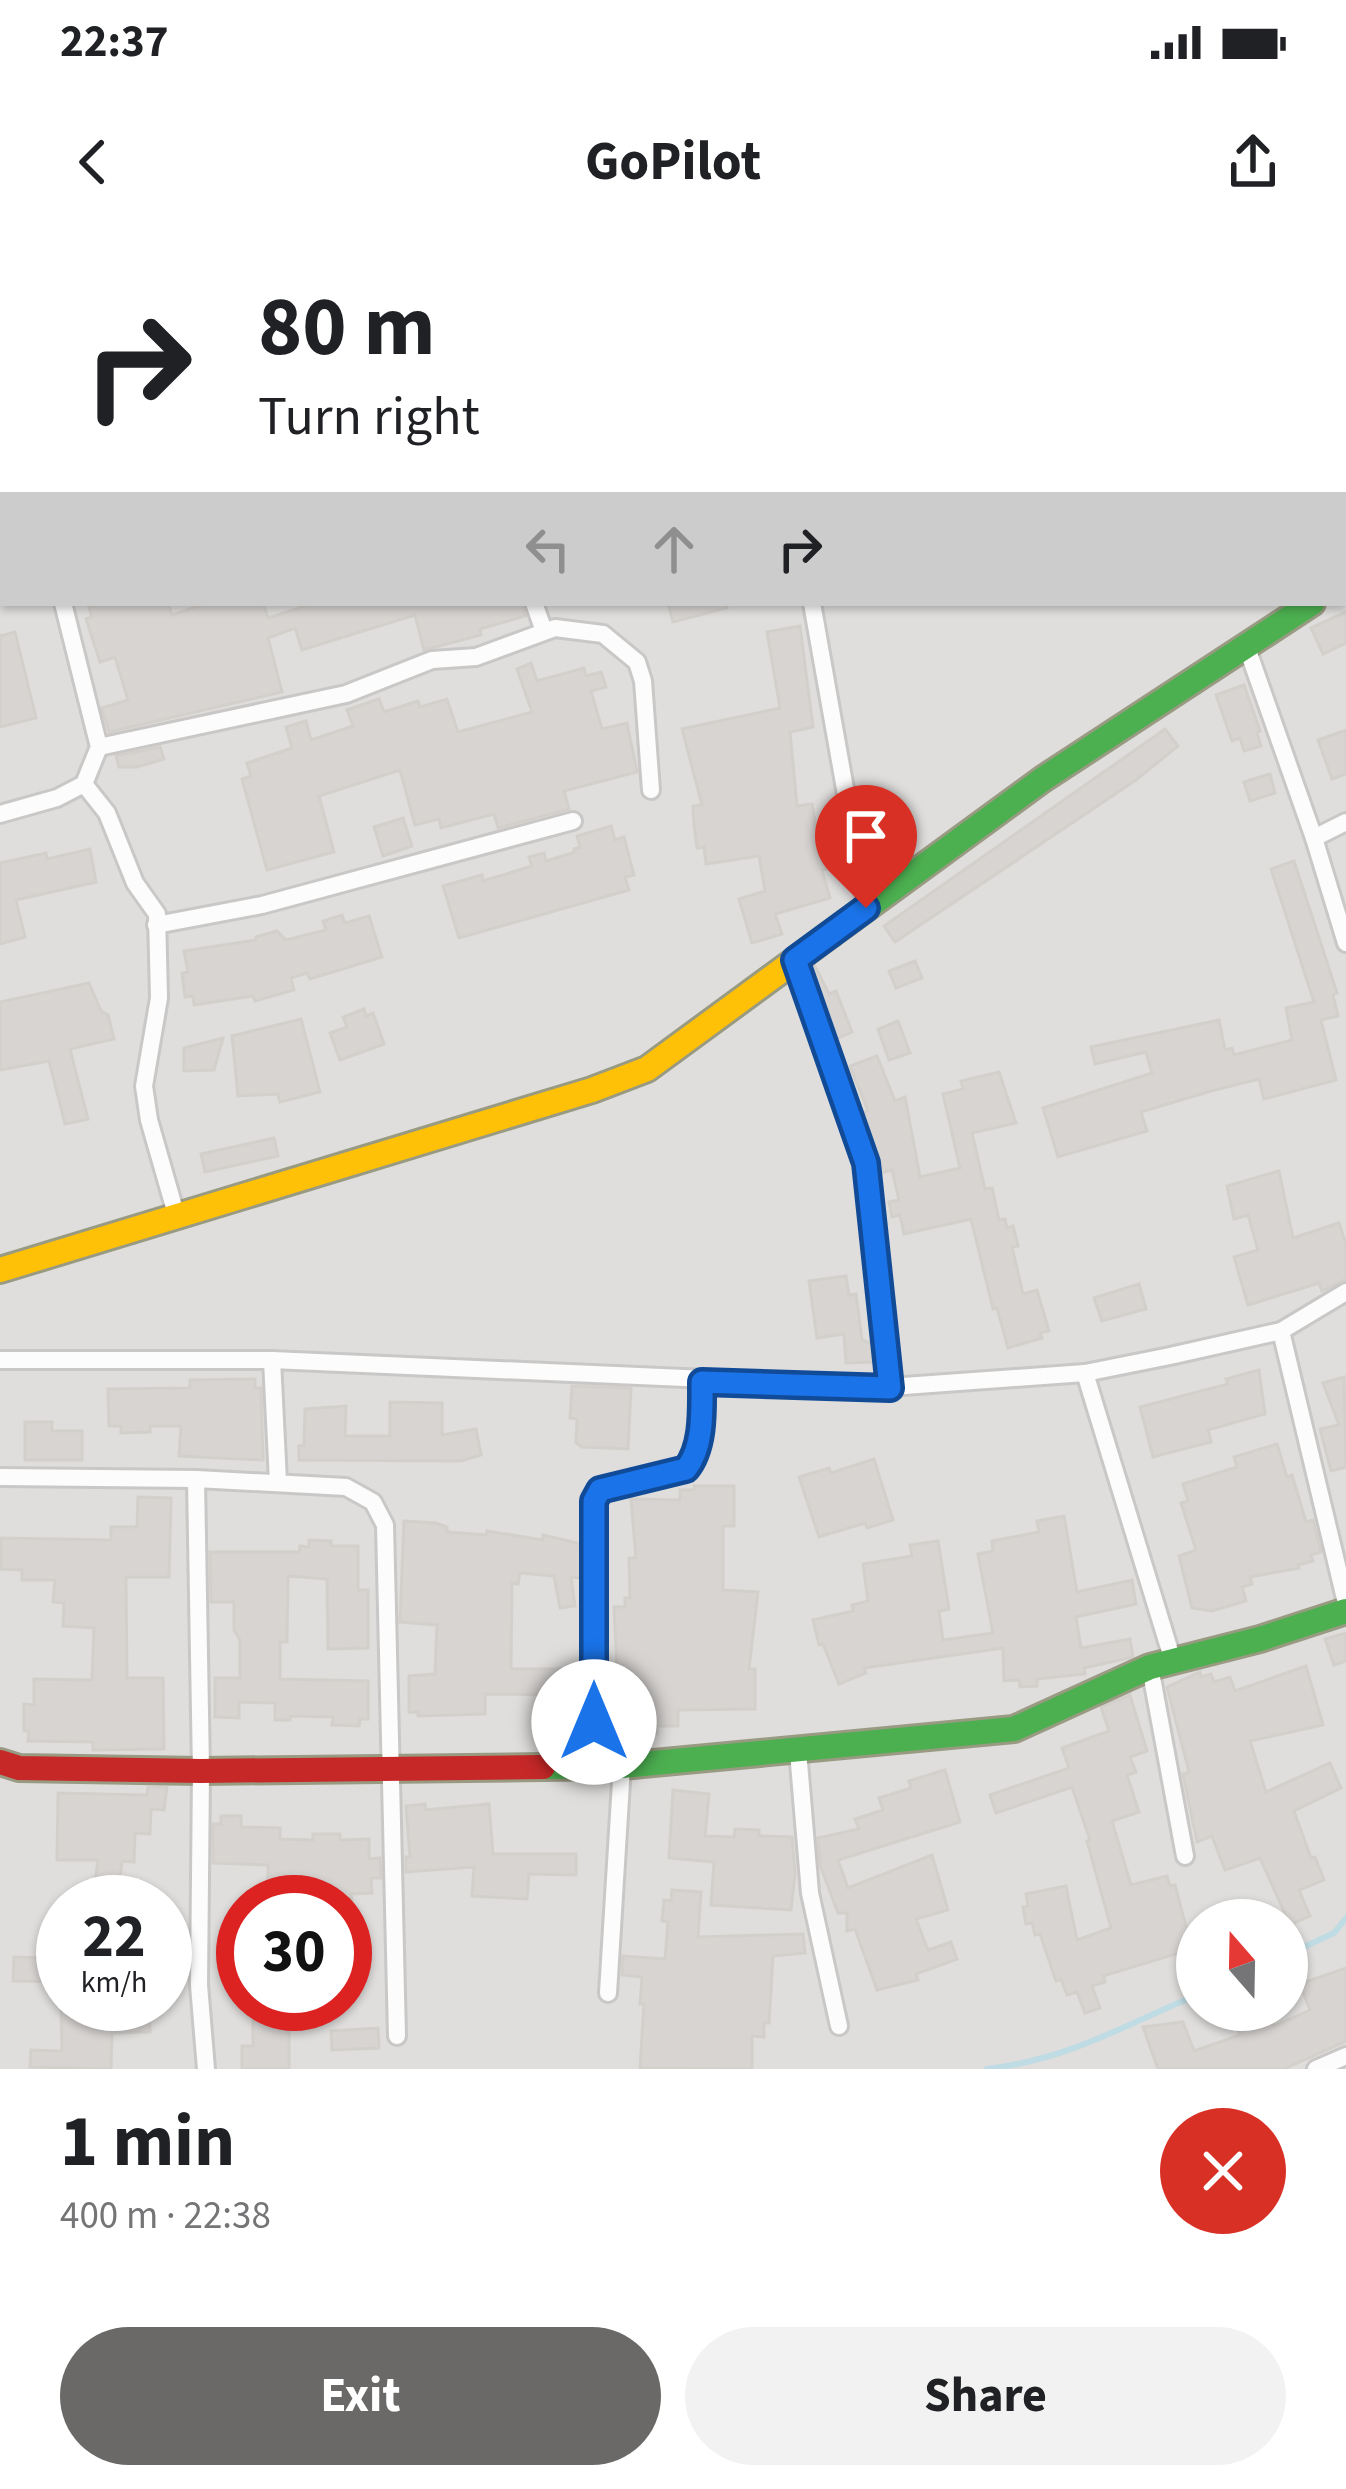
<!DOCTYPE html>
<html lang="en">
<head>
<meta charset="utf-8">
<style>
	body { margin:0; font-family:"Source Sans 3",sans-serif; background:#f2f2f2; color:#202124; height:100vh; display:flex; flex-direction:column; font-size:45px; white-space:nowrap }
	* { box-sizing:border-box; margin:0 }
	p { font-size:39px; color:#757577 }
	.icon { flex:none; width:66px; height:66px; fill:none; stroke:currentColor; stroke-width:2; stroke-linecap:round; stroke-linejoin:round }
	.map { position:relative; height:1829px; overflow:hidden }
	.drawer { display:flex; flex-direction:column; background:#fff; flex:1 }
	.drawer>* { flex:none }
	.hud { position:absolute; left:0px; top:0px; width:1347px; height:366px; box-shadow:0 3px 9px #0004; background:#fff; color:#202124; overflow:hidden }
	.needle { width:78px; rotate:340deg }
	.tools { position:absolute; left:1176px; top:1659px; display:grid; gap:24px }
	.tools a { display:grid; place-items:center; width:132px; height:132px; border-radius:50%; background:#fff; box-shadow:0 3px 9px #0004; font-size:60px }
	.speed { position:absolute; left:36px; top:1635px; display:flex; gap:24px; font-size:60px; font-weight:700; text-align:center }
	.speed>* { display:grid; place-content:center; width:156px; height:156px; border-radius:50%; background:#fff; box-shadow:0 3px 9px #0004; line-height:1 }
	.speed small { font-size:30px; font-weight:400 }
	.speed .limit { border:18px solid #d22; background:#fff; color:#111 }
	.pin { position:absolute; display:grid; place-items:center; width:102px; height:102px; color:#fff; margin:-123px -51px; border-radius:50% 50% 50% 0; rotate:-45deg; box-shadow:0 0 12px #0007 }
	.pin .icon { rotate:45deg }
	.me { position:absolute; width:132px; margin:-66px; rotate:0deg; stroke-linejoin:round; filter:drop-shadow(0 0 9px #0008) }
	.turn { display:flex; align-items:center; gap:42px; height:252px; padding:0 60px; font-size:54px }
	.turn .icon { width:156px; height:156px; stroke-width:2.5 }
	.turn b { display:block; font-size:84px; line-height:102px }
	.lanes { display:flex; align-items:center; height:114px; padding:0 60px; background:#0003; justify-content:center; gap:60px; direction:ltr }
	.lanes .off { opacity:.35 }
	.round { display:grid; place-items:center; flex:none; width:126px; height:126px; border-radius:63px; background:#f2f2f2 }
	.head { display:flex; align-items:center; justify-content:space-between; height:204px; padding:0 60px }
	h1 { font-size:72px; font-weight:700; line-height:90px }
	.action { display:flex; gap:24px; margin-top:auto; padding:24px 60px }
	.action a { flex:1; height:138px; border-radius:72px; background:#6a6968; color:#fff; font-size:48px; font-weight:700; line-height:138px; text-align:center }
	.action a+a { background:#f2f2f2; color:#202124 }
	.status { display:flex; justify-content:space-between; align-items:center; height:84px; padding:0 60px; background:#fff; direction:ltr }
	.status svg { height:33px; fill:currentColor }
	header { display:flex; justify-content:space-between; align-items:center; height:156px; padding:0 60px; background:#fff; font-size:54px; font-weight:700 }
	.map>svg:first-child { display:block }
	.residential { fill:#dfdedc; fill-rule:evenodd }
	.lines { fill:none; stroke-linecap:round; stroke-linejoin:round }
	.stream { stroke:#bfdbe3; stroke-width:6 }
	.building { fill:#d7d4d2; stroke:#d3d0cc; stroke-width:3 }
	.street-casing { stroke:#c9c8c7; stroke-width:22 }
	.fast-casing { stroke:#999a82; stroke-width:30 }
	.slow-casing { stroke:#999a82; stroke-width:30 }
	.jam-casing { stroke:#999a82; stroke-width:30 }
	.street { stroke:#fdfcfc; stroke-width:16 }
	.fast { stroke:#4caf50; stroke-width:24 }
	.slow { stroke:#ffc107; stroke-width:24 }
	.jam { stroke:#c62828; stroke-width:24 }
	.route-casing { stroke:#114b97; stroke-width:30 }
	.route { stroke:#1a73e8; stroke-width:21 }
</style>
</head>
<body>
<div class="status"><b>22:37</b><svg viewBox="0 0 49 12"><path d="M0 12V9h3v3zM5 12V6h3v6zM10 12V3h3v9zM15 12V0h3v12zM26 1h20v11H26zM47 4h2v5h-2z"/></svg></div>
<header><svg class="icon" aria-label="back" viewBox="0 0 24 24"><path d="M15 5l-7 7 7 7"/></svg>GoPilot<svg class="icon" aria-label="share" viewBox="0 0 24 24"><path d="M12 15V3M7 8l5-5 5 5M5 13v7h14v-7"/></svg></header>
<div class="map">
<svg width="1346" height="1829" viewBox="0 0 1346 1829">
	<rect width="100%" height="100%" fill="#f0eeeb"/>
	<path class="residential" d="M0,0H1346V1829H0ZM3,3H1344V363H3ZM63,1662H165V1764H63ZM243,1662H345V1764H243ZM1197,1680H1287V1770H1197Z"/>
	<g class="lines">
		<g class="stream">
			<polyline points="1287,1715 1334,1693 1346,1678"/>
			<path d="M987,1829C1070,1819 1122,1786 1197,1755"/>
		</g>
	</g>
	<g class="building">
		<polygon points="101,363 168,363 172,375 208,363 263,363 268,378 315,363 521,363 525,376 480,389 481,395 424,410 415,375 302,410 295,388 268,398 282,452 109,492 102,468 128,460 115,417 100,422 86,379 92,377 89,367"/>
		<polygon points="668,363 726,363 727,368 673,382"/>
		<polygon points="1346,372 1346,403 1323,414 1311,388"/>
		<polygon points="800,386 813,487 790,492 797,566 812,564 819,607 831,605 835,627 822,630 830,658 775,674 782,694 752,703 739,659 765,651 759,616 706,624 704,607 697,608 694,584 693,566 702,565 682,489 780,468 767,392"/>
		<polygon points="15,392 36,478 0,487 0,396"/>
		<polygon points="531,423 537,441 584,428 586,436 601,432 606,447 591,451 602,489 627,483 637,532 564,551 569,569 498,588 494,574 441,588 439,579 415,585 400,530 319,556 334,612 267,630 242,539 251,536 247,523 292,508 286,487 306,481 311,500 353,486 347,470 379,459 384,472 418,461 420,467 447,459 458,492 532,472 517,429"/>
		<polygon points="1244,445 1260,491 1257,493 1261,506 1244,511 1240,498 1232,501 1216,455"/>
		<polygon points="1165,489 1178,506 1136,540 895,702 884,686"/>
		<polygon points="1346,490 1346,534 1332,539 1318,500"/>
		<polygon points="160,507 164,519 137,527 119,527 116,516"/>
		<polygon points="1270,534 1275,553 1250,561 1244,542"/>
		<polygon points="403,578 412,606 383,616 374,587"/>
		<polygon points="611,586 615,600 624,597 634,635 625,637 629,650 459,698 443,646 482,635 483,641 532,626 529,617 544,613 546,621 575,612 574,609 580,607 577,596"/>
		<polygon points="90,609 96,642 16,660 25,697 0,704 0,623 46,613 47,619"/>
		<polygon points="1294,621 1337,753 1333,755 1338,776 1321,780 1336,840 1264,859 1259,839 1211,851 1141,872 1147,891 1058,917 1043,868 1152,833 1146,812 1095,824 1091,807 1219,780 1225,810 1232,808 1234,815 1292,800 1286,768 1314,762 1271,629"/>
		<polygon points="342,675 345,683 369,676 382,717 310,739 307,733 291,738 294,750 255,761 253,756 194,765 193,756 185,757 182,733 188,732 184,711 256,700 256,697 277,691 286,700 326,690 323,681"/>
		<polygon points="915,721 922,738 896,748 889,731"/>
		<polygon points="815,726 829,754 836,751 852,792 836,799 812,729"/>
		<polygon points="89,743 101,771 108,775 114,799 70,809 88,879 65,884 49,821 0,830 0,762"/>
		<polygon points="364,769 366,776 373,773 384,804 340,820 330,793 347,787 343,777"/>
		<polygon points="301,779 320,852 280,862 278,854 238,856 232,796"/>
		<polygon points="898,781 910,813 889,820 878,789"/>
		<polygon points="223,798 214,830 184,831 184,808"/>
		<polygon points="877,816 895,861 905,857 920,937 960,928 943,854 963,849 961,841 999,832 1016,883 972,893 985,949 992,948 999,980 1005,979 1007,988 1013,986 1018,1006 1012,1007 1023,1054 1037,1050 1049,1091 1040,1093 1042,1098 1008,1108 997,1068 993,1069 971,979 904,994 900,975 892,977 889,962 899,960 892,930 880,933 863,873 868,871 850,826"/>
		<polygon points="274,898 278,916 205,932 201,914"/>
		<polygon points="1279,931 1293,998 1339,983 1346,1004 1346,1039 1322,1051 1319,1043 1248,1065 1234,1017 1258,1010 1248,975 1234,979 1227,946"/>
		<polygon points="846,1036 849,1055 856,1054 862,1100 873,1104 874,1122 846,1123 844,1094 817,1098 809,1041"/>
		<polygon points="1139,1044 1146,1069 1102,1081 1094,1058"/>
		<polygon points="1259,1130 1265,1174 1208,1190 1211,1202 1153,1217 1140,1167 1228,1144 1226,1139"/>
		<polygon points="1344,1137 1346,1227 1331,1231 1320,1189 1339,1185 1323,1143"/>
		<polygon points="255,1139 255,1148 261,1148 263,1220 179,1216 181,1186 150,1186 150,1192 121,1193 121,1186 109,1186 108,1149 190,1148 190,1140"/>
		<polygon points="572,1146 631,1148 628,1209 582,1207 576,1203 577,1179 570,1178"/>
		<polygon points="390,1162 442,1163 442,1195 476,1189 481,1215 461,1221 299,1220 299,1206 304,1205 305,1169 346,1166 345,1196 390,1196"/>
		<polygon points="25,1182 52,1182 52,1191 82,1191 82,1220 25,1220"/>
		<polygon points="1277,1204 1287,1237 1292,1235 1306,1282 1313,1280 1321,1312 1311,1315 1313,1321 1298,1325 1299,1328 1250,1337 1252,1344 1242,1347 1246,1361 1212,1371 1192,1368 1179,1316 1196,1310 1181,1263 1188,1261 1183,1244 1237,1227 1234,1217"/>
		<polygon points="874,1219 893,1280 867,1288 865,1283 819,1297 799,1237 829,1228 831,1233"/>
		<polygon points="694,1246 734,1246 734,1286 723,1286 723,1350 758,1352 749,1429 755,1429 755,1469 678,1470 678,1486 657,1486 657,1494 632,1494 632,1487 620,1488 614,1367 625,1367 625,1358 630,1358 629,1318 636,1318 631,1259 680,1260 680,1250 694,1250"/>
		<polygon points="138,1257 171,1258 169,1337 126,1337 127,1438 163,1438 164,1509 93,1510 93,1502 28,1501 29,1491 24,1491 24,1464 34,1465 34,1439 92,1440 94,1388 63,1386 64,1363 53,1362 55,1340 22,1340 22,1330 1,1329 1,1298 111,1300 111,1287 137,1287"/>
		<polygon points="1064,1276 1077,1352 1132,1340 1136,1364 1076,1377 1081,1408 1130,1399 1133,1417 1084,1428 1085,1434 1037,1439 1037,1446 1020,1447 1019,1440 1004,1441 1003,1408 864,1428 866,1433 839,1444 823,1404 819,1405 813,1380 853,1371 852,1365 868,1361 863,1324 912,1316 910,1305 938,1301 949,1369 939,1371 943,1400 993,1393 978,1314 993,1311 992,1301 1039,1292 1037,1281"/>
		<polygon points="404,1281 436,1283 447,1287 447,1292 486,1295 487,1291 543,1300 543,1295 581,1304 581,1338 571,1337 575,1366 560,1368 554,1336 520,1333 518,1344 512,1343 511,1429 562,1429 562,1455 485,1454 485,1474 418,1476 418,1472 409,1472 409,1436 435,1434 437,1385 400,1382"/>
		<polygon points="309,1300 331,1301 331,1306 358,1306 358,1350 368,1350 368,1408 328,1409 327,1339 288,1336 287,1402 280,1402 280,1439 368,1441 368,1479 360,1479 359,1486 332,1485 333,1477 290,1476 290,1480 275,1480 275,1463 239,1462 239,1478 215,1477 215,1438 240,1438 240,1400 234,1390 234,1362 211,1362 210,1312 299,1312 300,1306 309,1307"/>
		<polygon points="1346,1393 1346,1421 1334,1425 1325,1399"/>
		<polygon points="1306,1426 1323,1485 1250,1501 1266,1552 1330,1523 1341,1548 1294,1571 1311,1618 1315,1617 1324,1640 1299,1650 1310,1676 1290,1685 1260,1618 1225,1630 1212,1596 1197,1602 1183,1534 1189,1532 1167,1447 1200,1432 1201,1437 1211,1434 1214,1442 1230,1437 1235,1451"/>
		<polygon points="1130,1455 1147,1511 1130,1517 1136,1532 1127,1535 1139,1572 1112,1581 1131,1645 1167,1636 1170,1646 1175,1645 1192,1709 1103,1736 1105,1742 1092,1746 1100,1768 1085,1773 1077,1752 1067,1755 1061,1739 1056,1741 1040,1694 1035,1695 1032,1683 1026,1684 1023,1667 1028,1666 1026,1654 1066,1646 1077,1700 1111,1688 1087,1601 1090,1600 1072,1547 996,1573 990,1555 1069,1528 1062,1508 1109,1491 1101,1467"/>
		<polygon points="945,1530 960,1582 838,1620 848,1648 932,1615 948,1670 916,1679 928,1710 951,1702 957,1719 916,1734 918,1740 877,1750 855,1689 847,1691 847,1673 838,1673 820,1625 818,1598 859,1589 855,1579 883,1570 879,1558 911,1548 909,1541"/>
		<polygon points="148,1547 167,1547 164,1570 151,1569 150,1594 135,1593 134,1622 122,1621 118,1658 93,1655 98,1620 57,1620 58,1553 147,1555"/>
		<polygon points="673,1550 709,1554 705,1596 734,1597 735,1589 759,1590 759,1596 792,1597 795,1633 791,1670 711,1665 714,1622 669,1618"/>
		<polygon points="425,1564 425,1570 489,1564 493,1614 576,1614 576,1635 529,1634 527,1659 472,1656 474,1627 406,1632 406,1617 410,1617 406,1566"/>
		<polygon points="221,1576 241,1576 241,1587 280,1588 280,1599 313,1600 313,1594 340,1594 340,1600 369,1599 369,1619 380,1618 381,1638 371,1638 372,1653 351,1654 352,1662 268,1662 268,1625 213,1623 213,1584 221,1584"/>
		<polygon points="672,1650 701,1652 698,1697 803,1694 805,1713 773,1716 769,1783 764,1783 764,1797 752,1796 752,1829 640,1828 644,1764 640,1764 642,1737 622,1735 623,1716 665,1719 668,1682 662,1681 664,1660 671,1661"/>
		<polygon points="49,1679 63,1679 63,1742 13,1741 14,1717 47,1718"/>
		<polygon points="1346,1728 1346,1801 1284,1829 1158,1829 1143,1787 1183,1782 1194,1811 1240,1795 1228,1770 1266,1770 1274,1786 1310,1770 1300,1744"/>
		<polygon points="61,1764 149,1764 150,1792 112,1793 111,1829 30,1827 31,1810 62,1811"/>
		<polygon points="262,1764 289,1764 289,1829 242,1829 242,1806 253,1806 253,1781 261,1781"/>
		<polygon points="378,1788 379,1808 332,1810 331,1791"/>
	</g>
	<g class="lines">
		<defs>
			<g id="street">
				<polyline points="341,0 342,3"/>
				<polyline points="532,0 533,3"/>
				<polyline points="751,0 752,3"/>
				<polyline points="403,3 413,0"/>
				<polyline points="775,3 787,0"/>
				<polyline points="0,84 3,93"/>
				<polyline points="1344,108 1346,108"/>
				<polyline points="1344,343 1346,342"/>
				<polyline points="534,363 544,391"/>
				<polyline points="812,363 866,667"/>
				<polyline points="1246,405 1314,598 1346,703"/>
				<polyline points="99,507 346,454 432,420 476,417 555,388 603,394 637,422 643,441 651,550"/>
				<polyline points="84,544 107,573 135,643 157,674 159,758 144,846 149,880 176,974"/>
				<polyline points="0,574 57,558 84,544 99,507 63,363"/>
				<polyline points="1314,598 1346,582"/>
				<polyline points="156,685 262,665 573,581"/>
				<polyline points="795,720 866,923 890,1147"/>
				<polyline points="1281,1091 1346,1363"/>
				<polyline points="0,1120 272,1120 890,1147 1085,1133 1170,1116 1281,1091 1346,1052"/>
				<polyline points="272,1120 278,1242"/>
				<polyline points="1085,1133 1173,1421"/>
				<polyline points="0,1237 196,1239 346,1247 373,1262 385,1285 397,1796"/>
				<polyline points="196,1239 201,1531 199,1745 206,1829"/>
				<polyline points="1150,1427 1185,1616"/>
				<polyline points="798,1511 810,1653 839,1786"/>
				<path d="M594,1526V1261C608,1232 658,1240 686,1229C704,1206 702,1170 702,1142"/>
				<polyline points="608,1753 622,1526"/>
				<polyline points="1316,1829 1346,1816"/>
			</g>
			<g id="fast">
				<polyline points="831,694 1043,539 1312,363"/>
				<polyline points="543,1527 622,1526 1014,1489 1150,1427 1260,1399 1346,1371"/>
			</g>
			<polyline id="slow" points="0,1030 592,850 647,829 831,694"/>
			<polyline id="jam" points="0,1522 19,1528 201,1531 543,1527"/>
		</defs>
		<use href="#street" class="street-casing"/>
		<use href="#fast" class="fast-casing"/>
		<use href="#slow" class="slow-casing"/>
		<use href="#jam" class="jam-casing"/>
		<use href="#street" class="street"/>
		<use href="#fast" class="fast"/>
		<use href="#slow" class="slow"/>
		<use href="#jam" class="jam"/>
	</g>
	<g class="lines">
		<defs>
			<path id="route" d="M594,1482V1261L600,1250L686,1229C704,1207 702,1170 702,1142L890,1148L866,923L795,720L866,668"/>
		</defs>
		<use href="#route" class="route-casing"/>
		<use href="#route" class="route"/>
	</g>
</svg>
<div class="tools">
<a><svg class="needle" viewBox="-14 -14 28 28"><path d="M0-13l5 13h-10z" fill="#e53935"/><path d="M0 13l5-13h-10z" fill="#757577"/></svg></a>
</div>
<div class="speed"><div>22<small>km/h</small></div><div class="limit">30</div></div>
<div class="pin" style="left:866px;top:668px;background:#d93025"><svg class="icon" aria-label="arrive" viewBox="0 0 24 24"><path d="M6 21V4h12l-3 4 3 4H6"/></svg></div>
<svg class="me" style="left:594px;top:1482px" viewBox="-20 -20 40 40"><circle r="19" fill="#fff"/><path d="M0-13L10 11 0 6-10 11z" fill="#1a73e8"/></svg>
<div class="hud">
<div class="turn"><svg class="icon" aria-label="right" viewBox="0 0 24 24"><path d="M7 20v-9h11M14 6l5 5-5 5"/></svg><div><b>80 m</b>Turn right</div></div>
<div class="lanes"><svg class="icon off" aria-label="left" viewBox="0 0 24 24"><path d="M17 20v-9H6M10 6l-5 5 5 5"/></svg><svg class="icon off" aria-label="ahead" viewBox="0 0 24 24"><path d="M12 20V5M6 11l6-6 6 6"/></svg><svg class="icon" aria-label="right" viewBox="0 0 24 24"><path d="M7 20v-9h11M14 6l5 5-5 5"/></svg></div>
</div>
</div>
<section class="drawer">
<div class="head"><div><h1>1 min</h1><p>400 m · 22:38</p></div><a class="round" style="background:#d93025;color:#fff"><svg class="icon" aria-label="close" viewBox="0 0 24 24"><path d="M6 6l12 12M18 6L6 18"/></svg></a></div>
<div class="action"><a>Exit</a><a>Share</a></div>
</section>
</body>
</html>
